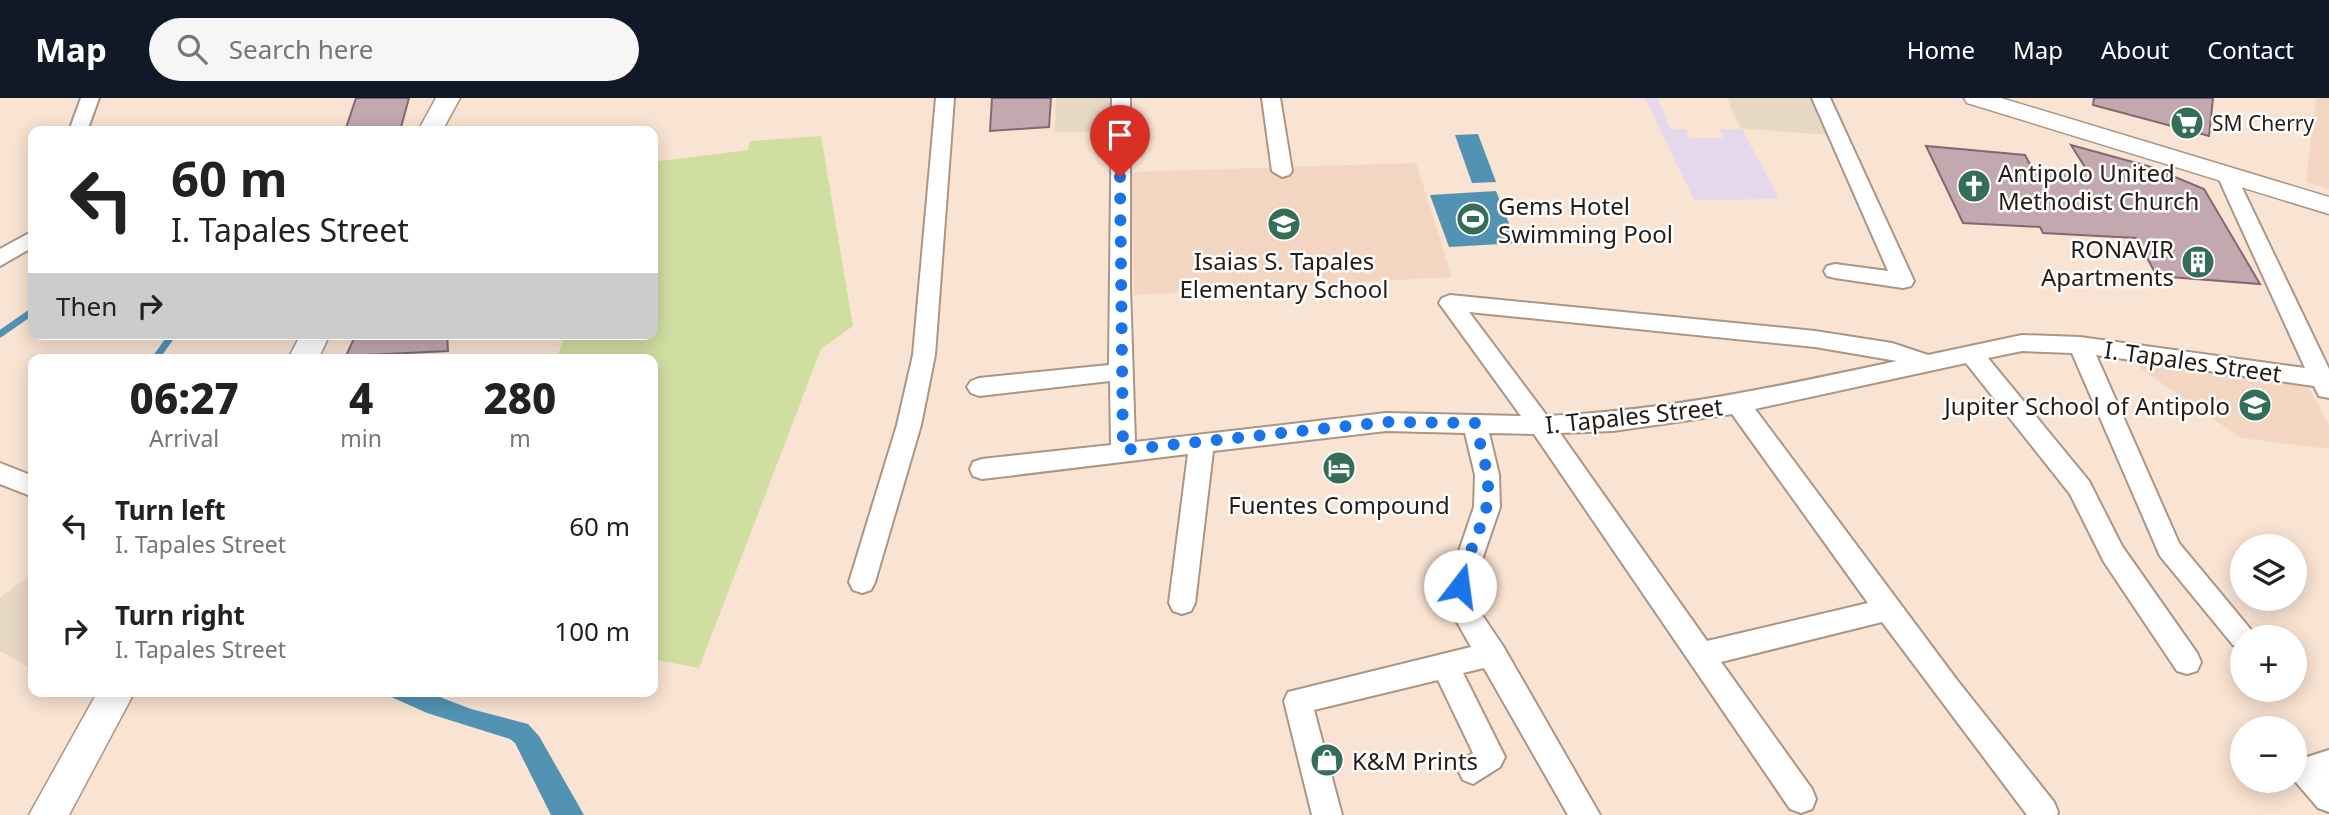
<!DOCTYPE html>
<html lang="en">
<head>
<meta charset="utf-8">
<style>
	body { margin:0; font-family:"Noto Sans",sans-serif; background:#f6f6f6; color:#222; height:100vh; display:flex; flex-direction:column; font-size:26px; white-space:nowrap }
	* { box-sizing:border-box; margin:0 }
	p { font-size:23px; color:#767676 }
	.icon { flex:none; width:38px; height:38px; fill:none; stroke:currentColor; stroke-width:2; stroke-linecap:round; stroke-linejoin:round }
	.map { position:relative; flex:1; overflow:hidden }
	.side { position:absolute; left:28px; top:256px; width:630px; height:343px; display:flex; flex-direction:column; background:#fff; border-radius:14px; box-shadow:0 4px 18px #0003 }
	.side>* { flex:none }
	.banner { position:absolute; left:28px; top:28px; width:630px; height:214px; border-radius:14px; box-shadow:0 4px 18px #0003; background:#fff; color:#222; overflow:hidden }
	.fabs { position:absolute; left:2230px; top:436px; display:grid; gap:14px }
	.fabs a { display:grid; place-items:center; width:77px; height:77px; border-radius:50%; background:#fff; box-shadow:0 4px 18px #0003; font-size:35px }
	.pin { position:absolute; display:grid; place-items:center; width:60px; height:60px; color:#fff; margin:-72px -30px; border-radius:50% 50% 50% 0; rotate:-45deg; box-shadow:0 0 7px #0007 }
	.pin .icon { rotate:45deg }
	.me { position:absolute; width:77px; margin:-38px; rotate:15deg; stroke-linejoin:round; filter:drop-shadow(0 0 5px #0008) }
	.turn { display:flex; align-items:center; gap:24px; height:147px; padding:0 28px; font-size:32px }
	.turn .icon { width:91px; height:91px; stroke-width:2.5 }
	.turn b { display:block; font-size:49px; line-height:60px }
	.then { display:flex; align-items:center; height:66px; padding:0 28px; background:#0003; gap:14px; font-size:26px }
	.eta { display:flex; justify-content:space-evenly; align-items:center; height:119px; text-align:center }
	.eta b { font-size:42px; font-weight:800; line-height:49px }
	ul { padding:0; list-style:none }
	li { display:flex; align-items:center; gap:21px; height:105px; padding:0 28px }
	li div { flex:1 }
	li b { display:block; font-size:26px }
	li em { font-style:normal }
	header { display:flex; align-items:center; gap:42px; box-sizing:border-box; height:98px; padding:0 35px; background:#111827; color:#fff }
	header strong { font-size:33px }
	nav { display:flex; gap:38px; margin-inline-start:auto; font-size:24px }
	.search { width:490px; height:63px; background:#f6f6f6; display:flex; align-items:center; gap:18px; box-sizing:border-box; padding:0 24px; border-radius:38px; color:#767676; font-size:26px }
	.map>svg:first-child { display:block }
	.commercial { fill:#e7d7c5 }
	.industrial { fill:#e5d8ec }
	.built { fill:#f3d6c1 }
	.green { fill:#d1dea1 }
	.water { fill:#5293b4 }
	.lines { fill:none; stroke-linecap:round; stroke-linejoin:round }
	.stream { stroke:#5293b4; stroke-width:7 }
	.building { fill:#c3a8b0; stroke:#826971; stroke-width:2 }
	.minor-casing { stroke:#ab9686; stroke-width:4 }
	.major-casing { stroke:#ab9686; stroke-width:3 }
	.minor { fill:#fff; fill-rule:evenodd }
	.major { fill:#fff; fill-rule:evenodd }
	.route { stroke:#1a73e8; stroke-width:12; stroke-dasharray:0 21.6 }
	.labels { text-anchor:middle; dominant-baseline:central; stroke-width:5; stroke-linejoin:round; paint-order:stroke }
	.far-poi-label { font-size:21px; fill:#241c16; stroke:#fff; text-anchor:start }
	.poi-label { font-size:24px; fill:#241c16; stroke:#fff; text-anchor:start }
	.street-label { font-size:24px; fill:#241c16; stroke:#fff }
</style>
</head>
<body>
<header>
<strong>Map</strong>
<div class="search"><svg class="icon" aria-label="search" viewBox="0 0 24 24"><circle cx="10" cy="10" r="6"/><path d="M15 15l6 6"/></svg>Search here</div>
<nav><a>Home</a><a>Map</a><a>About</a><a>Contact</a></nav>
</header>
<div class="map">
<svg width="2329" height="717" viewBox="0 0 2329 717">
	<rect width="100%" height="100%" fill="#f9e3d2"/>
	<g class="commercial">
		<polygon points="1056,0 1110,0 1110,34 1055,34"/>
		<polygon points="1727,0 1811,0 1827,37 1740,30"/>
		<polygon points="33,475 33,572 0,553 0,500"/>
	</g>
	<polygon class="industrial" points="1645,0 1658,0 1670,31 1686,31 1690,40 1723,40 1720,31 1742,31 1779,101 1694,102"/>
	<g class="built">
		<polygon points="2316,0 2329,0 2329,91 2306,84"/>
		<polygon points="1416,65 1452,179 1134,197 1131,74"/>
		<polygon points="2127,261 2307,288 2329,326 2329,351 2241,340"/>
	</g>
	<polygon class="green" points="821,38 853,228 821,251 699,570 653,561 653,261 556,261 566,236 653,236 653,64 748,52 750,43"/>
	<g class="water">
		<polygon points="1478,36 1496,84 1472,85 1455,37"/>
		<polygon points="1496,93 1517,145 1449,149 1430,97"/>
		<polygon points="378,593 424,593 471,611 528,626 539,638 584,717 551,717 515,645 510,641 427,615"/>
	</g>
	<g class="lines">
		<g class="stream">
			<polyline points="0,236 33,213"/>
			<polyline points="155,261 173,236"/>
		</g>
	</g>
	<g class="building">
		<polygon points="356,0 409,0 400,33 345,33"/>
		<polygon points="992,0 1051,0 1049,29 990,33"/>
		<polygon points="2094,0 2213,0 2209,38 2093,7"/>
		<polygon points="2071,47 2151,69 2204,91 2260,186 2157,178 2136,140 2043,135 2040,129 1963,125 1926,48 2025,57 2033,72 2088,74"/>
		<polygon points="356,236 447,236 448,253 346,258"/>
	</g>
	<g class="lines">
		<defs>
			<g id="minor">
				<polygon points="81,0 99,0 87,33 69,33"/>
				<polygon points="936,0 954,0 935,257 921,327 875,484 871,492 862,495 853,492 849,484 897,327 913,257"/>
				<path d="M1112,0H1130V189L1135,344L1386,315L1521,318L1439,205L1442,200L1450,197L1815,233L1892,245L1928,257L2022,237L2080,239L2305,270L2217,77L2227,71L2234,73L2329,271V300L2319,298L2314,288L2096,257L2179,445L2257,539H2242V550L2233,547L2160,458L2072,255L2022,253L1988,260L2089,383L2122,448L2197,555L2201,564L2197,573L2187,576L2177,573L2104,464L2070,396L1966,265L1755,311L1957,582L2054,704L2058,714L2057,717H2027L1882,524L1721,564L1812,691L1816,701L1812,711L1801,715L1790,711L1534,336L1489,335L1499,377L1500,409L1473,488L1480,514L1503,548L1600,717H1568L1484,570L1463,575L1505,659L1500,669L1473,686L1463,682L1458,672L1463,662L1473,655L1438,582L1314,612L1342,717H1312L1284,603L1288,594L1471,549L1453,517L1447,488L1474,409L1475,377L1465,335L1386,333L1213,353L1195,505L1191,513L1182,516L1173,513L1169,505L1188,356L982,381L973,378L970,371L973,364L982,361L1111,347L1110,283L979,298L971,295L967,289L971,283L979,280L1109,267ZM1469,214L1815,249L1897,263C1781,288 1666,313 1547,318ZM1732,316L1868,505L1707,543L1560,335L1613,333Z"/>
				<polygon points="1262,0 1280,0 1292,73 1289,77 1282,79 1272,73"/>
				<polygon points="1812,0 1830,0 1914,183 1911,188 1903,190 1835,180 1827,178 1824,173 1827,168 1835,166 1888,173"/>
				<polygon points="33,133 33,149 0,168 0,151"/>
				<polygon points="0,365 33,378 33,399 0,386"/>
				<polygon points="2329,652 2329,714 2318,710 2294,682 2295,663"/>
			</g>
			<g id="major">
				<polygon points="436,0 460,0 442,33 418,33"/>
				<polygon points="1964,0 2001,0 2329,99 2329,116 1967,5"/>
				<polygon points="301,236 330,236 318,261 288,261"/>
				<polygon points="98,593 135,593 69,717 29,717"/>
			</g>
		</defs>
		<use href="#minor" class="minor-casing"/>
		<use href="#major" class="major-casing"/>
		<use href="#minor" class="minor"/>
		<use href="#major" class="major"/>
	</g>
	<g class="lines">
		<path class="route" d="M1120,79L1123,352L1385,324L1475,325C1481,352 1493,383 1486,411C1479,437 1465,461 1460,488"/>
	</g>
	<defs>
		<symbol id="supermarket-disc" viewBox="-11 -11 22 22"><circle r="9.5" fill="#346e57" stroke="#fff"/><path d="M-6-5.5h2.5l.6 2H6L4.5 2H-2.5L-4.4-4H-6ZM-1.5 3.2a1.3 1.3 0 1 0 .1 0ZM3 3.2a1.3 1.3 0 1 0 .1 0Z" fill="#fff"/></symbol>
		<symbol id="church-disc" viewBox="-11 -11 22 22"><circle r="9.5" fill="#346e57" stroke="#fff"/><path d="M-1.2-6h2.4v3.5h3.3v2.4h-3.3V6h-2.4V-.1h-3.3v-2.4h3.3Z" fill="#fff"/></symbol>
		<symbol id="stadium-disc" viewBox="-11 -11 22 22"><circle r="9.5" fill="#346e57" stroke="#fff"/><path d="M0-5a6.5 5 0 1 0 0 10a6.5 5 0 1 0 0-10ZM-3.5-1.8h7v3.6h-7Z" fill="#fff"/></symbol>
		<symbol id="school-disc" viewBox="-11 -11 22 22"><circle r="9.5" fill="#346e57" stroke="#fff"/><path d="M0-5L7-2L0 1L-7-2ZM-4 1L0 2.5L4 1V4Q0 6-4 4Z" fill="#fff"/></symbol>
		<symbol id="building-disc" viewBox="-11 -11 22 22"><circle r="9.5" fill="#346e57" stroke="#fff"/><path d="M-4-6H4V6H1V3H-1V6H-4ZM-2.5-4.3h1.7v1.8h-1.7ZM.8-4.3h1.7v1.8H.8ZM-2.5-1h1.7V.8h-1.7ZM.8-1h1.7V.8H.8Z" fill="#fff"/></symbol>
		<symbol id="hotel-disc" viewBox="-11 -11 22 22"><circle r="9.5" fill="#346e57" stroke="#fff"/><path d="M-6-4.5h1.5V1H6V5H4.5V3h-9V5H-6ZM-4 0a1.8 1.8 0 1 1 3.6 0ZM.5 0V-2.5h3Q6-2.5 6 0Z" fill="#fff"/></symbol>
		<symbol id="shop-disc" viewBox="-11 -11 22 22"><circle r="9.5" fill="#346e57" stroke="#fff"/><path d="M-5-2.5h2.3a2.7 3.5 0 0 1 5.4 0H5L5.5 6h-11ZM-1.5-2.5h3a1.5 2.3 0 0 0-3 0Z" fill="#fff"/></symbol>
	</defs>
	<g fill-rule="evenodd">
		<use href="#supermarket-disc" x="2168" y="6" width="38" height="38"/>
		<use href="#church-disc" x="1955" y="69" width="38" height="38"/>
		<use href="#stadium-disc" x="1454" y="102" width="38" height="38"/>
		<use href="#school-disc" x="1265" y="107" width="38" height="38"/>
		<use href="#building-disc" x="2179" y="145" width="38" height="38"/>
		<use href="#school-disc" x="2236" y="288" width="38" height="38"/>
		<use href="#hotel-disc" x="1320" y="351" width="38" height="38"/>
		<use href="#shop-disc" x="1308" y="643" width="38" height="38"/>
	</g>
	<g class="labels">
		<g class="far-poi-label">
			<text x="2212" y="25">SM Cherry</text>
		</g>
		<g class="poi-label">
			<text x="1998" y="74">Antipolo United<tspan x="1998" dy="28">Methodist Church</tspan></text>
			<text x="1498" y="107">Gems Hotel<tspan x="1498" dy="28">Swimming Pool</tspan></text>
			<text x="2174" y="150" text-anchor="end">RONAVIR<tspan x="2174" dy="28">Apartments</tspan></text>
			<text x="1284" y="162" text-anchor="middle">Isaias S. Tapales<tspan x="1284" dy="28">Elementary School</tspan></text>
			<text x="2230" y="307" text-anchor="end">Jupiter School of Antipolo</text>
			<text x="1339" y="406" text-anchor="middle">Fuentes Compound</text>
			<text x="1352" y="662">K&amp;M Prints</text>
		</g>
		<g class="street-label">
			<text transform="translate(2193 263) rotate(8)">I. Tapales Street</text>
			<text transform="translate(1634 317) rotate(-6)">I. Tapales Street</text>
		</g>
	</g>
</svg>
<div class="fabs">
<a><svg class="icon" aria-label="layers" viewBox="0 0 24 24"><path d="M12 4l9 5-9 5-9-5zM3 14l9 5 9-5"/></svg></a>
<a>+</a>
<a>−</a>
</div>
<div class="pin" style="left:1120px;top:79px;background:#d93025"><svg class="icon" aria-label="arrive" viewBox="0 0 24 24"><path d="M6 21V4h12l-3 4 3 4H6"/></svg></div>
<svg class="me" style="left:1460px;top:488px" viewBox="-20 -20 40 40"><circle r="19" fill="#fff"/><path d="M0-13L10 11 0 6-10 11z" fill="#1a73e8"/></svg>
<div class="banner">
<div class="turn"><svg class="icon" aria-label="left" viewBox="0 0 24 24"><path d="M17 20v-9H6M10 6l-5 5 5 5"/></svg><div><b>60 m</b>I. Tapales Street</div></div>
<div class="then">Then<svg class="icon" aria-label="right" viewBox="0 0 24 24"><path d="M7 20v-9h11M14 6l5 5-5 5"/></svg></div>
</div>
<section class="side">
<div class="eta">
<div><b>06:27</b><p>Arrival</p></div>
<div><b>4</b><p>min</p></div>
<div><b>280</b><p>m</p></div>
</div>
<ul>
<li><svg class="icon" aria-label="left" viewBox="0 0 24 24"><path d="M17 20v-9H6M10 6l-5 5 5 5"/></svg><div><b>Turn left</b><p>I. Tapales Street</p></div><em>60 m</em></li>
<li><svg class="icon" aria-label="right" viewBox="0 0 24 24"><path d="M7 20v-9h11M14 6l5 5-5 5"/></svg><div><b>Turn right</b><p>I. Tapales Street</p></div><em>100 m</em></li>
</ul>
</section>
</div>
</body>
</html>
